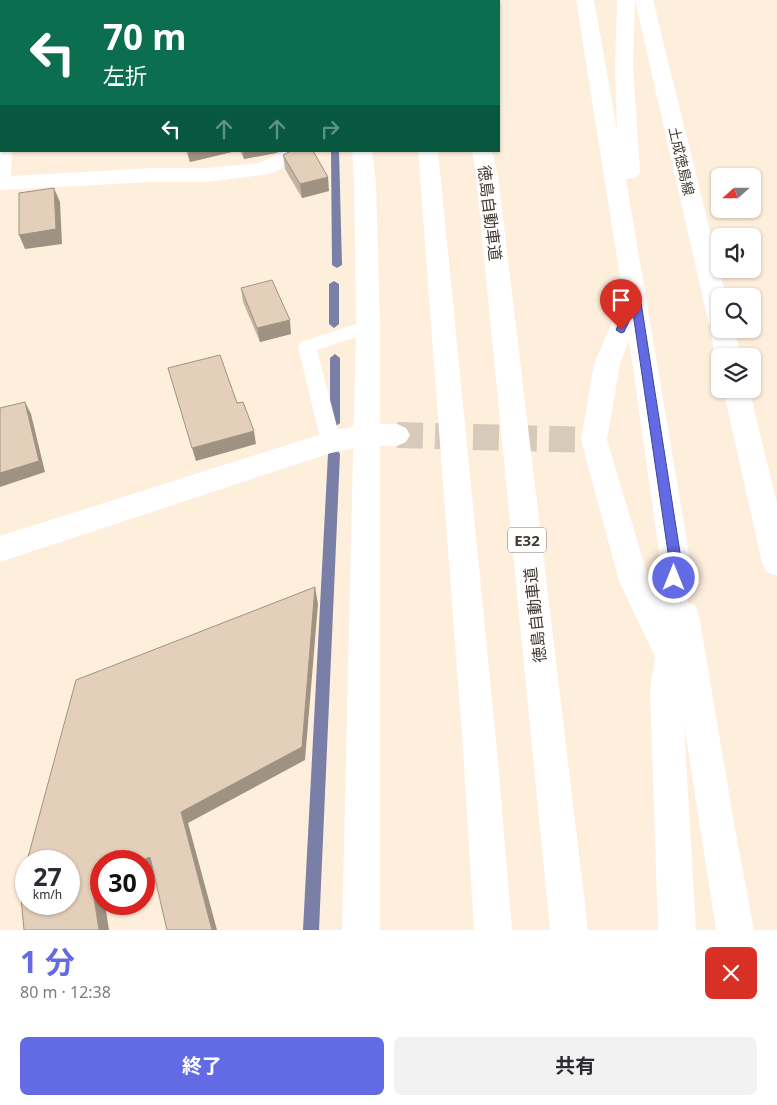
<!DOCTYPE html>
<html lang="ja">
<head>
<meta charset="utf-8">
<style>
	body { margin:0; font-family:"Noto Sans","Noto Sans JP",sans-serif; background:#f2f2f3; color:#2b2b33; height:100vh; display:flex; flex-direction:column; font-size:19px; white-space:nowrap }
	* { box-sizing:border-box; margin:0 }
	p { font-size:16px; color:#7c7c81 }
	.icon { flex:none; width:28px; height:28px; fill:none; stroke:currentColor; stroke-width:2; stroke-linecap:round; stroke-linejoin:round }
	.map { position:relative; height:930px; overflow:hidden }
	.drawer { display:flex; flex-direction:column; background:#fff; flex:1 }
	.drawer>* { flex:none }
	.hud { position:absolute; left:0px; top:0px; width:500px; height:152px; box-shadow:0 1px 4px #0004; background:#0b6e4f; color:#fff; overflow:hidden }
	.needle { width:32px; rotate:249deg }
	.controls { position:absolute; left:711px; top:168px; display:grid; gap:10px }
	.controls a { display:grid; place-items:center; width:50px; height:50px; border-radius:8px; background:#fff; box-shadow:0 1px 4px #0004; font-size:25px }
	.speed { position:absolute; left:15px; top:850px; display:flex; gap:10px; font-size:25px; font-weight:700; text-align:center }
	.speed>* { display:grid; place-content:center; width:65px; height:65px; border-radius:50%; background:#fff; box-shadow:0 1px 4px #0004; line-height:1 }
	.speed small { font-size:12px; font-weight:400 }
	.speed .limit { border:8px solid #d22; background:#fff; color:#111 }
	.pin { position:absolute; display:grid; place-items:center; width:42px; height:42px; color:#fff; margin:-51px -21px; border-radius:50% 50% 50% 0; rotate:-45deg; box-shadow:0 0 5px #0007 }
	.pin .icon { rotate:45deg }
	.me { position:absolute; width:55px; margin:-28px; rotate:0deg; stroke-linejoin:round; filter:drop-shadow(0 0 4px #0008) }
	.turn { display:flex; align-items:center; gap:18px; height:105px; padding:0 20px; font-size:22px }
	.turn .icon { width:65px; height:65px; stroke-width:2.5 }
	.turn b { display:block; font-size:35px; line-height:42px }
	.lanes { display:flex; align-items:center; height:48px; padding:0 20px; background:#0003; justify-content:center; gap:25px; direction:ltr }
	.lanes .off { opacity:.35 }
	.round { display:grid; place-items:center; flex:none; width:52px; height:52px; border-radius:8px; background:#f2f2f3 }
	.summary { display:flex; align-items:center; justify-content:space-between; height:85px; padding:0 20px }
	h1 { font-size:30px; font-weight:700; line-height:38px; color:#626be3 }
	.action { display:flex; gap:10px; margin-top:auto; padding:10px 20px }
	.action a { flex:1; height:58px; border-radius:8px; background:#626be3; color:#fff; font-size:20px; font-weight:700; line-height:58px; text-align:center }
	.action a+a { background:#f2f2f3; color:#2b2b33 }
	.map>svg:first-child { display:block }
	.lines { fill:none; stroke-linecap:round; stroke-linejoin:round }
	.stream { fill:#7a7fa8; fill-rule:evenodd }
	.minor-tunnel { stroke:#d8caba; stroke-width:26; stroke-dasharray:26 12; stroke-linecap:butt }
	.tertiary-tunnel { stroke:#d8caba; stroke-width:19; stroke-dasharray:19 10; stroke-linecap:butt }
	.service { fill:#fff; fill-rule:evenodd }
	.minor { fill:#fff; fill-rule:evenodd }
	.tertiary { fill:#fff; fill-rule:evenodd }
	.secondary { fill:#fff; fill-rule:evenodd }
	.motorway { fill:#fff; fill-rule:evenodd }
	.wall { fill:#c4b3a0 }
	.shaded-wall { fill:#a09282 }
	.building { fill:#e4d0ba; stroke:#a09282 }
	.route { fill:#626be3; stroke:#404694 }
	.labels { text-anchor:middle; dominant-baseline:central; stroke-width:4; stroke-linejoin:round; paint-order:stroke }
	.far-street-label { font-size:14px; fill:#413930; stroke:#fff }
	.shield { fill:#fff; stroke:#7a746e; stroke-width:1 }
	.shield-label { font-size:15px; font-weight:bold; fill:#413930 }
	.street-label { font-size:16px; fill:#413930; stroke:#fff }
</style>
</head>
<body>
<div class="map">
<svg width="777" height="930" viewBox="0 0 777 930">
	<rect width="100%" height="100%" fill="#feeedc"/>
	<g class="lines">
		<g class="stream">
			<polygon points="311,0 319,0 319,1 312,1"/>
			<polygon points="331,151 339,151 342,265 337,268 332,265"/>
			<polygon points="334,281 339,284 339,324 334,328 329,324 329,284"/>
			<polygon points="335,354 340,358 340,423 335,427 330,423 330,358"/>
			<polygon points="334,450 338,451 340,454 319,930 303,930 328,454 330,451"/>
		</g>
		<polyline class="minor-tunnel" points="397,435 594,440"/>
		<polyline class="tertiary-tunnel" points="395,1 397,0"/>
		<polygon class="service" points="368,320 374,321 377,326 374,331 317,350 341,442 338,448 331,450 324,448 321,442 298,347 301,342"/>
		<g class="minor">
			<path d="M576,0H594L617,130L615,65L617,0H635L633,65L640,173L636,178L626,179L690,559L688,603L695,605L699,615L734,823L754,930H716L684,724L696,930H658L650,689L655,657L619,581L581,440L594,364L623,296ZM629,340L660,559L658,599L649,580L607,440L620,364Z"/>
			<polygon points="0,70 1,71 1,86 0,85"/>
			<polygon points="0,145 1,151 12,151 11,176 152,168 208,168 259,163 285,151 313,151 310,155 270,174 208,182 152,182 0,190"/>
			<polygon points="367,424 397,424 406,428 410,435 406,442 397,446 367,446 331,453 0,562 0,536 331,431"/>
		</g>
		<g class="tertiary">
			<polygon points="326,0 344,0 344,1 327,1"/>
			<polygon points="352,151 372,151 376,182 380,326 380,930 342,930 356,326 354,182"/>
		</g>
		<g class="secondary">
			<polygon points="635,0 653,0 726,296 720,296 720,329 734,329 741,356 720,356 720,363 715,356 710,329 711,327 708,321"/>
			<polygon points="723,389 749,389 777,503 777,576 767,572 762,563"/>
		</g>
		<g class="motorway">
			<polygon points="403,0 421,0 421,1 404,1"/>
			<polygon points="441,0 459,0 459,1 442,1"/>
			<polygon points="418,151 438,151 497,750 512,930 474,930 463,750"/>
			<polygon points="472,151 492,151 498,176 588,930 550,930 476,176"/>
		</g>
	</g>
	<g class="wall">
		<polygon points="186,151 236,151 190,162"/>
		<polygon points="240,151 280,151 276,153 244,159"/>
		<polygon points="283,155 329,191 302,198 285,169"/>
		<polygon points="241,288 291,334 260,342 243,302"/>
	</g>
	<g class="shaded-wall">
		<polygon points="195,151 236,151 190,162 188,153"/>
		<polygon points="243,151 280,151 276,153 244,159"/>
		<polygon points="328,177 329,191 302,198 300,184"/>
		<polygon points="54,188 60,202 62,244 25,249 19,235"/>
		<polygon points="290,320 291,334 260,342 257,328"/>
		<polygon points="25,402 31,414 45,472 0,487 0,473"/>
		<polygon points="254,431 256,444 196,461 192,448"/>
		<polygon points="315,587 318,604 305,760 188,823 217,930 212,930 181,812"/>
		<polygon points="150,857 159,867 144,873 144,861 140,861"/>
		<polygon points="101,875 101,904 105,904 109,930 99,930 91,879"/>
	</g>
	<g class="building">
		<polygon points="24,0 144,0 145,1 24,1"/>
		<polygon points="291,151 313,151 328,177 300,184 283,155"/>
		<polygon points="54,188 56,229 19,235 19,193"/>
		<polygon points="272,280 290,320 257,328 241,288"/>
		<polygon points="220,355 237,403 243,402 254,431 192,448 168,368"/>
		<polygon points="25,402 39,461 0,473 0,408"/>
		<polygon points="315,587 302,747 181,812 212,930 167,930 150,857 140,861 101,861 101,875 91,879 99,930 24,930 20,887 26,862 26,904 69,904 69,861 27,861 76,680"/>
	</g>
	<polygon class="route" points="635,292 640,296 681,559 679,582 674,584 670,582 668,578 669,559 633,313 624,332 621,333 616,330 630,296"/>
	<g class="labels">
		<g class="far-street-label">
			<text transform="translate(682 161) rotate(77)">土成徳島線</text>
		</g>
		<rect class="shield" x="508" y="527.5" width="38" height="25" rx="4"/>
		<g class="shield-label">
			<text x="527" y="540">E32</text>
		</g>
		<g class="street-label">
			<text transform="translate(490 213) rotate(83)">徳島自動車道</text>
			<text transform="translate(535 615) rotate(-96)">徳島自動車道</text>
		</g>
	</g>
</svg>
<div class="controls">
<a><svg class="needle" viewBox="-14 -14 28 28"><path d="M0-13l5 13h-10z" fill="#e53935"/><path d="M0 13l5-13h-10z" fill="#7c7c81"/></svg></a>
<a><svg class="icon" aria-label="sound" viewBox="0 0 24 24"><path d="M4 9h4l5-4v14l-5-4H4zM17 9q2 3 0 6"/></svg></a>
<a><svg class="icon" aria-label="search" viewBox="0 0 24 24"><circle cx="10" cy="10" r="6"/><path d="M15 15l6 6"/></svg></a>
<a><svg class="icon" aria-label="layers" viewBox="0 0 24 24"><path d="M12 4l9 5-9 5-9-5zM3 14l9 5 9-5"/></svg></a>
</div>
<div class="speed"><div>27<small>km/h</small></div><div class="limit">30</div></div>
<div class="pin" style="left:621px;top:330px;background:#d93025"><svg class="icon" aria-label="arrive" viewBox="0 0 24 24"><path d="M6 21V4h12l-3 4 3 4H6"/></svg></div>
<svg class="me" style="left:674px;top:578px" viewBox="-20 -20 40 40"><circle r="17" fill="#626be3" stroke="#fff" stroke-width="3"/><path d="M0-11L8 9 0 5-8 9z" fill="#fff"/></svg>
<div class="hud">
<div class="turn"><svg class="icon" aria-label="left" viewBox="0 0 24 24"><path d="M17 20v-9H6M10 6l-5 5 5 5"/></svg><div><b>70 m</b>左折</div></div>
<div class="lanes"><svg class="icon" aria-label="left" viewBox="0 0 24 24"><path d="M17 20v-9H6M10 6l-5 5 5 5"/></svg><svg class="icon off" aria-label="ahead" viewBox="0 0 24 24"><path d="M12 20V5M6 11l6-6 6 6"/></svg><svg class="icon off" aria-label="ahead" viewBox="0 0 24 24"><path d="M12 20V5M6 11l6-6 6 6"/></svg><svg class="icon off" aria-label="right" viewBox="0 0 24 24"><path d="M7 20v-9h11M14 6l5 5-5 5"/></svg></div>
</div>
</div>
<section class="drawer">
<div class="summary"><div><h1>1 分</h1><p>80 m · 12:38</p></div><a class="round" style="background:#d93025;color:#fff"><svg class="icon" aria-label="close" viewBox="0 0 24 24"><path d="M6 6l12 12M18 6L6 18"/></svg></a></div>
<div class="action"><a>終了</a><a>共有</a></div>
</section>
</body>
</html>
